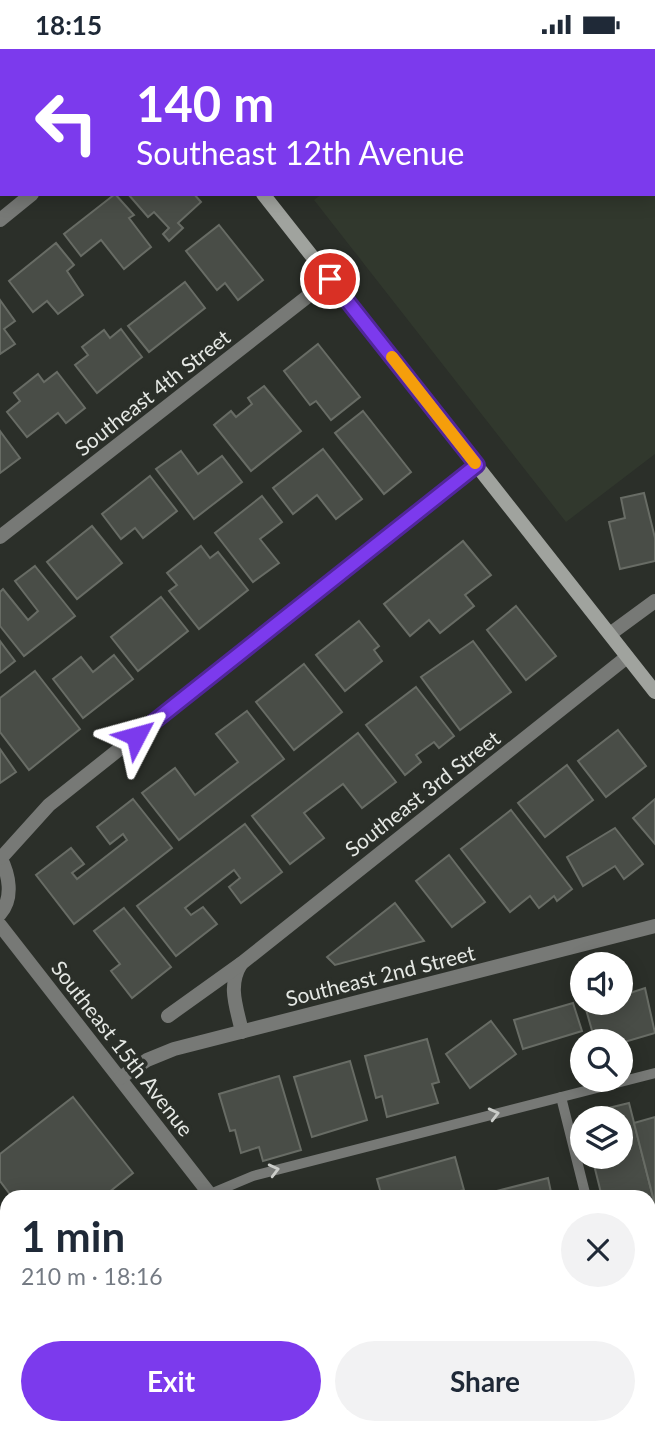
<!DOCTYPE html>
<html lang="en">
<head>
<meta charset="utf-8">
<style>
	body { margin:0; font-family:Lato,sans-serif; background:#f2f2f3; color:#1f2937; height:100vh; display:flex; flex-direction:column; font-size:26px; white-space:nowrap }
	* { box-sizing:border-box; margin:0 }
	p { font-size:23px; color:#747a83 }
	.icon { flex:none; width:38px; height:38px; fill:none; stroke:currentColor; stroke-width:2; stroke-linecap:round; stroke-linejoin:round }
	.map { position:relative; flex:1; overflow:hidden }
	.drawer { position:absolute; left:0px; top:1141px; width:656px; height:245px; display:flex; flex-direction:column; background:#fff; border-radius:21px 21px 0 0; box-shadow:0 4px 18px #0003 }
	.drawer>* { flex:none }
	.top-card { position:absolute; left:0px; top:0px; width:656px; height:147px; box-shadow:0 4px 18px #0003; background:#7c3aed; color:#fff; overflow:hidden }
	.buttons { position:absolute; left:570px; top:903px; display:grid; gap:14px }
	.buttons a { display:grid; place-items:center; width:63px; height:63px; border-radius:50%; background:#fff; box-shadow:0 4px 18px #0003; font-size:35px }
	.pin { position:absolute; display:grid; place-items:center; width:60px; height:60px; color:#fff; margin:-30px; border:4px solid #fff; border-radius:50%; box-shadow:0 2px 7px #0007 }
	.me { position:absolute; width:77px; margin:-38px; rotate:51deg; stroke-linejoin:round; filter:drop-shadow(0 0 5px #0008) }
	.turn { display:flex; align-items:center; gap:24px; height:147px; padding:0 21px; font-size:32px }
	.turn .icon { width:91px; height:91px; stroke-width:2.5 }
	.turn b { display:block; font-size:49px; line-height:60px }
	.round { display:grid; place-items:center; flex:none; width:74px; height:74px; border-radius:37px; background:#f2f2f3 }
	.headline { display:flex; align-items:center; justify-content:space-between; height:119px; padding:0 21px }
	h1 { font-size:42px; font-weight:700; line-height:52px }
	.cta { display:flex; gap:14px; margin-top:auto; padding:14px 21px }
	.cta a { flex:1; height:80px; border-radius:42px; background:#7c3aed; color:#fff; font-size:28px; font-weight:700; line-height:80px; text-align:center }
	.cta a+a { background:#f2f2f3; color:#1f2937 }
	.status { display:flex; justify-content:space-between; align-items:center; height:49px; padding:0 35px; background:#fff; direction:ltr }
	.status svg { height:19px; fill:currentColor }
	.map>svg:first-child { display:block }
	.built { fill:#31382d }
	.building { fill:#494d47; stroke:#686c65; stroke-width:2 }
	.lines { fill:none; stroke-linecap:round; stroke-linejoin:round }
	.lane { stroke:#777976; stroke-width:10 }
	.street { stroke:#777976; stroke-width:14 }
	.secondary { stroke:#a0a39e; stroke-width:14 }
	.oneway { stroke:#caccc8 }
	.route-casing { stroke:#51269a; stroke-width:18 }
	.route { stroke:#7c3aed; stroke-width:12 }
	.slow { stroke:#f59e0b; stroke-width:12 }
	.labels { text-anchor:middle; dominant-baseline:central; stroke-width:7; stroke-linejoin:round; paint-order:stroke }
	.street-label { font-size:21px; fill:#e5e8e4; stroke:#2b2f29 }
</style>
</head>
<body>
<div class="status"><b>18:15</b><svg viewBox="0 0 49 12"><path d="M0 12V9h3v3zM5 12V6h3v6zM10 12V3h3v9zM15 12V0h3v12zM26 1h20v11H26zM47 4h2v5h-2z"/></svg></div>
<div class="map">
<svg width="655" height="1386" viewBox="0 0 655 1386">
	<rect width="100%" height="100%" fill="#2b2f29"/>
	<polygon class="built" points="510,0 655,0 655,405 566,473 314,151 322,145 654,145 654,2 507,2"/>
	<g class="building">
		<polygon points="115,145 134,166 129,169 151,198 124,220 101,191 81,207 64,185"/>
		<polygon points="128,145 194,145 201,153 178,174 183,179 169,192 163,185 169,179 154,163 148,168"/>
		<polygon points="219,176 263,231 238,251 225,234 217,241 186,202"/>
		<polygon points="56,194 74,216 67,222 83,246 58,265 47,252 33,263 9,232"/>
		<polygon points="185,233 205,259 149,303 128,277"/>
		<polygon points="0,251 15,272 4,280 15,295 0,305"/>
		<polygon points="121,280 142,308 97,344 75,316 88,306 82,298 104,281 110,289"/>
		<polygon points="318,295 360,348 331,371 316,352 310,356 284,322"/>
		<polygon points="57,323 85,359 66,374 58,364 27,388 7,363 20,352 14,344 38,325 44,333"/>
		<polygon points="264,337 301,382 251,422 214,376 231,362 236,368 252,355 248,349"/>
		<polygon points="363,362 411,423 384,445 335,384"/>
		<polygon points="0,382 20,409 0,424"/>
		<polygon points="323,400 362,450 336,470 317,446 293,465 273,439"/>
		<polygon points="181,402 198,425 222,407 242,433 194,470 156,420"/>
		<polygon points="150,427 177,462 143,489 135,479 121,490 102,465"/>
		<polygon points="644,444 655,489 655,512 620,520 609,473 625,469 621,449"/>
		<polygon points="262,447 282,473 260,490 279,514 253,533 215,484"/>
		<polygon points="92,477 122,514 77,550 47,513"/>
		<polygon points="463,492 491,526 465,546 474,557 440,584 429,571 410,587 384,555"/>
		<polygon points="201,497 210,509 218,503 248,541 199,580 169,542 177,536 167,524"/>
		<polygon points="35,517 75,567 24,607 0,577 0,543 3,540 28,571 38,562 15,532"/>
		<polygon points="161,548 188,582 138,622 111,588"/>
		<polygon points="516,557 556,607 526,631 487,581"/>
		<polygon points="359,572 379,597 374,601 382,612 345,642 316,606"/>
		<polygon points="0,592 15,612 0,624"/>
		<polygon points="473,592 511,643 460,681 421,628"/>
		<polygon points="114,606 133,630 83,669 53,630 81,608 93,623"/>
		<polygon points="304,615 342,663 294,701 256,653"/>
		<polygon points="35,622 80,680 29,721 0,683 0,649"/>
		<polygon points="416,638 454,687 439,699 434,693 416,706 421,713 405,726 366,676"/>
		<polygon points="247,662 284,710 179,791 142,744 175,719 195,746 238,713 216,685"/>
		<polygon points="618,681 646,717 606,748 578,712"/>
		<polygon points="358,684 396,733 362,759 343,735 304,764 324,789 290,815 252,767"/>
		<polygon points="0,700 16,723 0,734"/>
		<polygon points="567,716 593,751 545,788 518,754"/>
		<polygon points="133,750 172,799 74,875 36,826 71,799 84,815 72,824 77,830 127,791 123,785 110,795 97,778"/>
		<polygon points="655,750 655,795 633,769"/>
		<polygon points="511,761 572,840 557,852 554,847 539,859 530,847 510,863 461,800"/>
		<polygon points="245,775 282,823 241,854 229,838 240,829 234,821 185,859 191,866 203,858 217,875 176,907 137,857"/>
		<polygon points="615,779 643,815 624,830 615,817 583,837 567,808"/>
		<polygon points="449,806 485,853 452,878 416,832"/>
		<polygon points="395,854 424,892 335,916 327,908"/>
		<polygon points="124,859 171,918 132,949 111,922 120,915 94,882"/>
		<polygon points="645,939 655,984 621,994 595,992 585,957 621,954 621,947"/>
		<polygon points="573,954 582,982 523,1000 514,971"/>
		<polygon points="491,972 516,1005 470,1039 446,1005"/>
		<polygon points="427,990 439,1033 432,1035 438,1054 387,1068 382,1047 376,1049 365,1007"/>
		<polygon points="350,1012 367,1071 312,1088 294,1028"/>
		<polygon points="279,1027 301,1101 263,1112 259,1098 241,1104 235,1081 230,1082 219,1045"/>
		<polygon points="73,1048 133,1124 103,1148 12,1148 0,1132 0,1105"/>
		<polygon points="629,1054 655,1156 655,1160 649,1162 649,1148 602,1148 592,1108 621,1108 621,1069 602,1069 600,1061"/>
		<polygon points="655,1068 655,1156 634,1074"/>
		<polygon points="455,1108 464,1141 437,1148 382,1148 377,1130"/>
		<polygon points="548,1129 552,1148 477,1148 477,1147"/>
	</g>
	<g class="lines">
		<g class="lane">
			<polyline points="561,1048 586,1148"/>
			<polyline points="210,1145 253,1127 655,1024"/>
			<polyline points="0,1192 7,1201"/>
			<polyline points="371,1379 375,1386"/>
		</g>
		<g class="street">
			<polyline points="205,2 214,0"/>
			<polyline points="239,2 241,0"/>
			<polyline points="0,171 32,145"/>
			<polyline points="0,488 330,230"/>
			<polyline points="610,585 655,552"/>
			<path d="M0,808C9,825 14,849 0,865"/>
			<polyline points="1,809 49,756 477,416"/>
			<polyline points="0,876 212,1148"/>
			<path d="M241,915C227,937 237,959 242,983"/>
			<polyline points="168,967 242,914 627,608"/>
			<polyline points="120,1029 147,1011 174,1000 655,877"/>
		</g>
		<g class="secondary">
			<polyline points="138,0 139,2"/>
			<polyline points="166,0 169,2"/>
			<polyline points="263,145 655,643"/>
			<polyline points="649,1194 655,1193"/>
			<polyline points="649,1232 655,1231"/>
			<polyline points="0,1358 7,1356"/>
			<polyline points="38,1386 65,1379"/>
		</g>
	</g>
	<defs><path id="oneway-chevron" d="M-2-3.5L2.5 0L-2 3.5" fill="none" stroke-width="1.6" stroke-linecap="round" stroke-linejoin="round" transform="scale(1.75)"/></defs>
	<g class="oneway">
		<use href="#oneway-chevron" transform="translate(494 1065) rotate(-14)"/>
		<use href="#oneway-chevron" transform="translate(274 1121) rotate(-14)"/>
	</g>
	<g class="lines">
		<defs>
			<polyline id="route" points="136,687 477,416 330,230"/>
		</defs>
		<use href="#route" class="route-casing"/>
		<use href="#route" class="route"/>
		<polyline class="slow" points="392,308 475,414"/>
	</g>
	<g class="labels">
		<g class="street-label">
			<text transform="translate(152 343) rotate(-38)">Southeast 4th Street</text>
			<text transform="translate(422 744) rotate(-38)">Southeast 3rd Street</text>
			<text transform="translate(380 926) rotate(-14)">Southeast 2nd Street</text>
			<text transform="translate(123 999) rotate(52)">Southeast 15th Avenue</text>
		</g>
	</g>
</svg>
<div class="buttons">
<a><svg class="icon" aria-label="sound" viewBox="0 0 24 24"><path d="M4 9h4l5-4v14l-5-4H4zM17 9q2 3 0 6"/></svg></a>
<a><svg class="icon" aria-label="search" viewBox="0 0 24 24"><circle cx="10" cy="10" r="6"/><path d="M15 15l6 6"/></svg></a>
<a><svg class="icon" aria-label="layers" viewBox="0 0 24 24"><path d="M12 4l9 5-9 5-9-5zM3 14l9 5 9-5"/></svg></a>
</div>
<div class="pin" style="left:330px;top:230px;background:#d93025"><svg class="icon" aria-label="arrive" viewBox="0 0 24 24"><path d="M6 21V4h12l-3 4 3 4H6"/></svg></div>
<svg class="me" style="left:136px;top:687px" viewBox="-20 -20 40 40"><path d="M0-17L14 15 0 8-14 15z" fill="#7c3aed" stroke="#fff" stroke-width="4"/></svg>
<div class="top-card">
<div class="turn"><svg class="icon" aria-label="left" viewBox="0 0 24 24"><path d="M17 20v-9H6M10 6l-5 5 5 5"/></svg><div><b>140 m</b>Southeast 12th Avenue</div></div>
</div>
<section class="drawer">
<div class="headline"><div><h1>1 min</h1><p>210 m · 18:16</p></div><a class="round"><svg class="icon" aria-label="close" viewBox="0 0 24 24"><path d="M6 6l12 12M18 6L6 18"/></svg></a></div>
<div class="cta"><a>Exit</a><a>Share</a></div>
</section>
</div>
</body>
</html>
